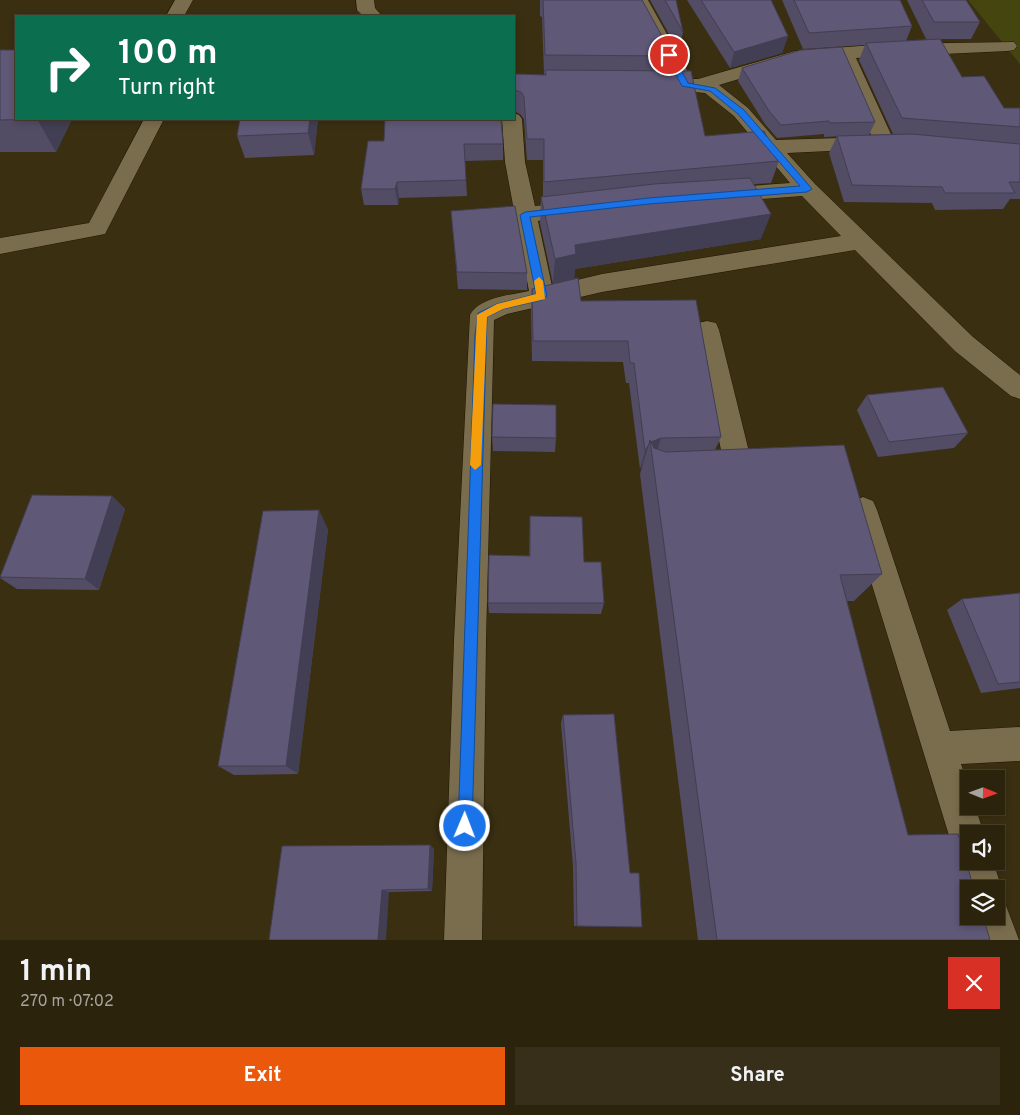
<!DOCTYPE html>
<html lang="en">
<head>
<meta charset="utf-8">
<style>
	body { margin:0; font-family:Overpass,sans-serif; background:#382f1b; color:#f1f3f6; height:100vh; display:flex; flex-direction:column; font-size:19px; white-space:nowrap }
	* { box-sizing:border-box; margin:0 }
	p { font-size:16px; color:#a6a49d }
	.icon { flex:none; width:28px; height:28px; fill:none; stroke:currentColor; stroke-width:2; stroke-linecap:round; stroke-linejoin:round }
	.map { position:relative; height:940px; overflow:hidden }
	.details { display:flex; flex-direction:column; background:#2c230d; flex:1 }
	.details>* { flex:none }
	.top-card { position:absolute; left:15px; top:15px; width:500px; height:105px; border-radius:0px; box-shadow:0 2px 8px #0003,0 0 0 1px #48402e; background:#0b6e4f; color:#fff; overflow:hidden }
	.needle { width:32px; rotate:91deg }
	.buttons { position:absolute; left:960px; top:770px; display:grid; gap:10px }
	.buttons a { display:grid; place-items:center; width:45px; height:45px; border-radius:0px; background:#2c230d; box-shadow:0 2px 8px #0003,0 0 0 1px #48402e; font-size:25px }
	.pin { position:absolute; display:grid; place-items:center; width:42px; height:42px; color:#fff; margin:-21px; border:2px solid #fff; border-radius:50%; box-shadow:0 1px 5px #0007 }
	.me { position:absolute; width:55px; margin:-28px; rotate:1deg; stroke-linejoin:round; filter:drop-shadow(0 0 4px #0008) }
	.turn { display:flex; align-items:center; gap:18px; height:105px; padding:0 20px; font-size:22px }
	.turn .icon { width:65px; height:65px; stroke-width:2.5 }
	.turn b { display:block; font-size:35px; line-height:42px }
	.round { display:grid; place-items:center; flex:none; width:52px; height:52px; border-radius:0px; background:#382f1b }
	.overview { display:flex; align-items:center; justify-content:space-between; height:85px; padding:0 20px }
	h1 { font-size:30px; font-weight:700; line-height:38px }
	.action { display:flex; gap:10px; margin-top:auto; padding:10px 20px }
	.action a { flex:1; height:58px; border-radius:0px; background:#ea580c; color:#fff; font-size:20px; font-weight:700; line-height:58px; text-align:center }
	.action a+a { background:#382f1b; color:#f1f3f6 }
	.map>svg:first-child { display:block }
	.green { fill:#45460f }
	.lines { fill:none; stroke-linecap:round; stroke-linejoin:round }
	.minor-casing { stroke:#211600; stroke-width:1 }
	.minor { fill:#7a6d4e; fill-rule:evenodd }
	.wall { fill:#524c65 }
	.shaded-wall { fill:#423e53 }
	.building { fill:#5f5876; stroke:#423e53 }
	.route { fill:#1a73e8; stroke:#114b97 }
	.slow { fill:#f59e0b }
</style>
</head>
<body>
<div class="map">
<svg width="1020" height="940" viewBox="0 0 1020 940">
	<rect width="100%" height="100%" fill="#3a2f11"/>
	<polygon class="green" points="968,0 1020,0 1020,64"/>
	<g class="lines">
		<defs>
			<g id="minor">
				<polygon points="175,0 193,0 184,16 166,16"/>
				<polygon points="356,0 374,0 375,8 382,16 363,16 357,10"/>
				<path d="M630,0H648L692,79H698L795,51L886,44L1014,42L1017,46L1014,50L1008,51L856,58L895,143L892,148L787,153L815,184L973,337L1020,375V399L1011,396L955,351L855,250L602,292L507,314L494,320L486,640L482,940H444L454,640L470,315C480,297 511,295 529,291L505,162L502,119H514V113L519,115L522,119L525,162L535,206L577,202L585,204L588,209L585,214L538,221L552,286L602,274L841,236L802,196L721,202L713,200L710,195L713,190L721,188L790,183L734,116L705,93L651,88L648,84L651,80L673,79ZM838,59L872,137L776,140L748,108L719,85L796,62Z"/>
				<polygon points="144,119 164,119 105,234 0,254 0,238 89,223"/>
				<polygon points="707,321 716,323 719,330 753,468 749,476 739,480 729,476 725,468 695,330 698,323"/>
				<path d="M863,497L873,501L877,510L950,731L1020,727V761L961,764L969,787V806H975L984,834H969V861H993L1002,889L998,900L1005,903L1019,940H981L973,916H996V889H969V896C964,886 955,867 959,856L956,855L951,842L849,510L853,501Z"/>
			</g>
		</defs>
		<use href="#minor" class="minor-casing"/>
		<use href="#minor" class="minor"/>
	</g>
	<g class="wall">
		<polygon points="540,0 642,0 673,56 670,70 705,136 779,161 771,183 754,184 761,239 575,269 574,279 553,284 540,223 541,197 543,197 543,160 527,160 524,119 520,114 514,111 514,90 544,75 542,17 540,16"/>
		<polygon points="650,0 676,0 683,32 679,52"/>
		<polygon points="687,0 771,0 788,36 782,53 730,68"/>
		<polygon points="782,0 900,0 912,26 906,41 962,77 1004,108 1020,108 1020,199 1010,199 1003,209 935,210 932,203 844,202 829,153 837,136 893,134 859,60 865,45 803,49"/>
		<polygon points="907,0 966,0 980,22 971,39 926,39"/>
		<polygon points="0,50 72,119 56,152 0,152"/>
		<polygon points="742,68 875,122 869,135 824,137 824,134 777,138 765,124 738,81"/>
		<polygon points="318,119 314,155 245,158 237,136"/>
		<polygon points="368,141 503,144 503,160 465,161 467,196 399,198 398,205 364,205 361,189"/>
		<polygon points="451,211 527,273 527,290 458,289"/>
		<polygon points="532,289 581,301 696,300 721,437 715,450 882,574 854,601 847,601 908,835 990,940 698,940 640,474 643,463 640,469 629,383 626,383 623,362 532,361 531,310"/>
		<polygon points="867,395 968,433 954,448 878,457 857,410"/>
		<polygon points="492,437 556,438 555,452 493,451"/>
		<polygon points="112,496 125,509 99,590 17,589 0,578"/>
		<polygon points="530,516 584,562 604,603 601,614 489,613 488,603 529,556"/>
		<polygon points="328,529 298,774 234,775 218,766"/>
		<polygon points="1020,593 1020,688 981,693 947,610 962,599"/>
		<polygon points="563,715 630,873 642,927 574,926 573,866 561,723"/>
		<polygon points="430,845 434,849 432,891 389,892 269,940"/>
	</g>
	<g class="shaded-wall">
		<polygon points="788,36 782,53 730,68 734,52"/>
		<polygon points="37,119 72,119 56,152"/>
		<polygon points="310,119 318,119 314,155 308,133"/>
		<polygon points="397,182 399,198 398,205 395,189"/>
		<polygon points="771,214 761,239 575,269 574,279 553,284 555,259 575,245"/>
		<polygon points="661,438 655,457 650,442"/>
		<polygon points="649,444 643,463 640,469 645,451"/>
		<polygon points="112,496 125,509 99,590 85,579"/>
		<polygon points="319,510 328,529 298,774 286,766"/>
		<polygon points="430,845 434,849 432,891 428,889"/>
		<polygon points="382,890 389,892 386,940 378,940"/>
	</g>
	<g class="building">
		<polygon points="543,0 642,0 673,56 545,55"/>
		<polygon points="665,0 676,0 683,32"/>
		<polygon points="701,0 771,0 788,36 734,52"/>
		<polygon points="794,0 900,0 912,26 809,33"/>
		<polygon points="922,0 966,0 980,22 934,22"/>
		<polygon points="940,39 962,77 984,76 1004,108 1020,108 1020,127 902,118 866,43"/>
		<polygon points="842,47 875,122 830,123 829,121 781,125 769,111 742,68 801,50"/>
		<polygon points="0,50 16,50 16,119 38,119 37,119 0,120"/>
		<polygon points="545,70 691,71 705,136 764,131 779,161 544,182 544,139 527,139 524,97 521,92 514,90 515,74 546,75"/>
		<polygon points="240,119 310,119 308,133 237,136"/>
		<polygon points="385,119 501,119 503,144 464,144 466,180 397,182 395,189 361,189 368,141 384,141"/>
		<polygon points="912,134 1020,144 1020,182 1009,182 1015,193 945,193 942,187 852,185 837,136"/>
		<polygon points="750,178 771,214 575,245 576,254 555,259 541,197 654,184"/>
		<polygon points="515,206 527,273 457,272 451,211"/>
		<polygon points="578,278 581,301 696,300 721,437 661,438 651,442 650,440 649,444 645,451 634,363 630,363 628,341 533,341 532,289"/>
		<polygon points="943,387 968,433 889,442 867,395"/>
		<polygon points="493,404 556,405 556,438 492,437"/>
		<polygon points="650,440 654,448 666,452 844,445 882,574 840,575 908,835 958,834 974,889 969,889 969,916 983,916 990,940 717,940"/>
		<polygon points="32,495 112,496 85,579 0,577"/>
		<polygon points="319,510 286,766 218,766 263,511"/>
		<polygon points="530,516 582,517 584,562 601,562 604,603 488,603 489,555 530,556"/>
		<polygon points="1020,593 1020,682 998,684 962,599"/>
		<polygon points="614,714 630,873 639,873 642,927 577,926 576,863 563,715"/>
		<polygon points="430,845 428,889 382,890 378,940 269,940 282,846"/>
	</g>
	<polygon class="route" points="669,53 673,55 688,83 715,88 744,110 812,189 807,192 649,204 530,217 547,296 542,300 503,309 487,317 472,826 470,832 465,834 460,832 458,826 475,335 478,313 497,304 536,294 520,215 525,212 649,198 800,186 738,114 710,91 682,86 665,55"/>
	<polygon class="slow" points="539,277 543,281 545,299 503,309 487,317 481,465 475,470 470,465 477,315 497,304 536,294 534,281"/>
</svg>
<div class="buttons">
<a><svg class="needle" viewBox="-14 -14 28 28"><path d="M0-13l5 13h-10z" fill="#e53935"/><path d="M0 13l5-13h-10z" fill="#a6a49d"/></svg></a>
<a><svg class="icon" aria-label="sound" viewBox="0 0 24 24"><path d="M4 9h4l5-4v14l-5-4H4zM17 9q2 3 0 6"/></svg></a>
<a><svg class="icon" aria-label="layers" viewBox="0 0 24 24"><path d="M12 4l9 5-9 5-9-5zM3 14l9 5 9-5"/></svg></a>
</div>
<div class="pin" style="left:669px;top:55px;background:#d93025"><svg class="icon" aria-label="arrive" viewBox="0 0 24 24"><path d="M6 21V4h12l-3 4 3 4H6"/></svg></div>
<svg class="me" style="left:465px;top:826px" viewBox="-20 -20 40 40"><circle r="17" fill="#1a73e8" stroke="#fff" stroke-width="3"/><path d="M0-11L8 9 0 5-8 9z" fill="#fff"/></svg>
<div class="top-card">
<div class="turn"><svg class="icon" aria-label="right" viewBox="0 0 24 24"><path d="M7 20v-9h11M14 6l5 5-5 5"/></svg><div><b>100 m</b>Turn right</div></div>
</div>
</div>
<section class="details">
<div class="overview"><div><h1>1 min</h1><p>270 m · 07:02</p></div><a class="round" style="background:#d93025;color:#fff"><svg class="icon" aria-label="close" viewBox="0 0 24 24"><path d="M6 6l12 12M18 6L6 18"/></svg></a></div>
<div class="action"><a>Exit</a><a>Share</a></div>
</section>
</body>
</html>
